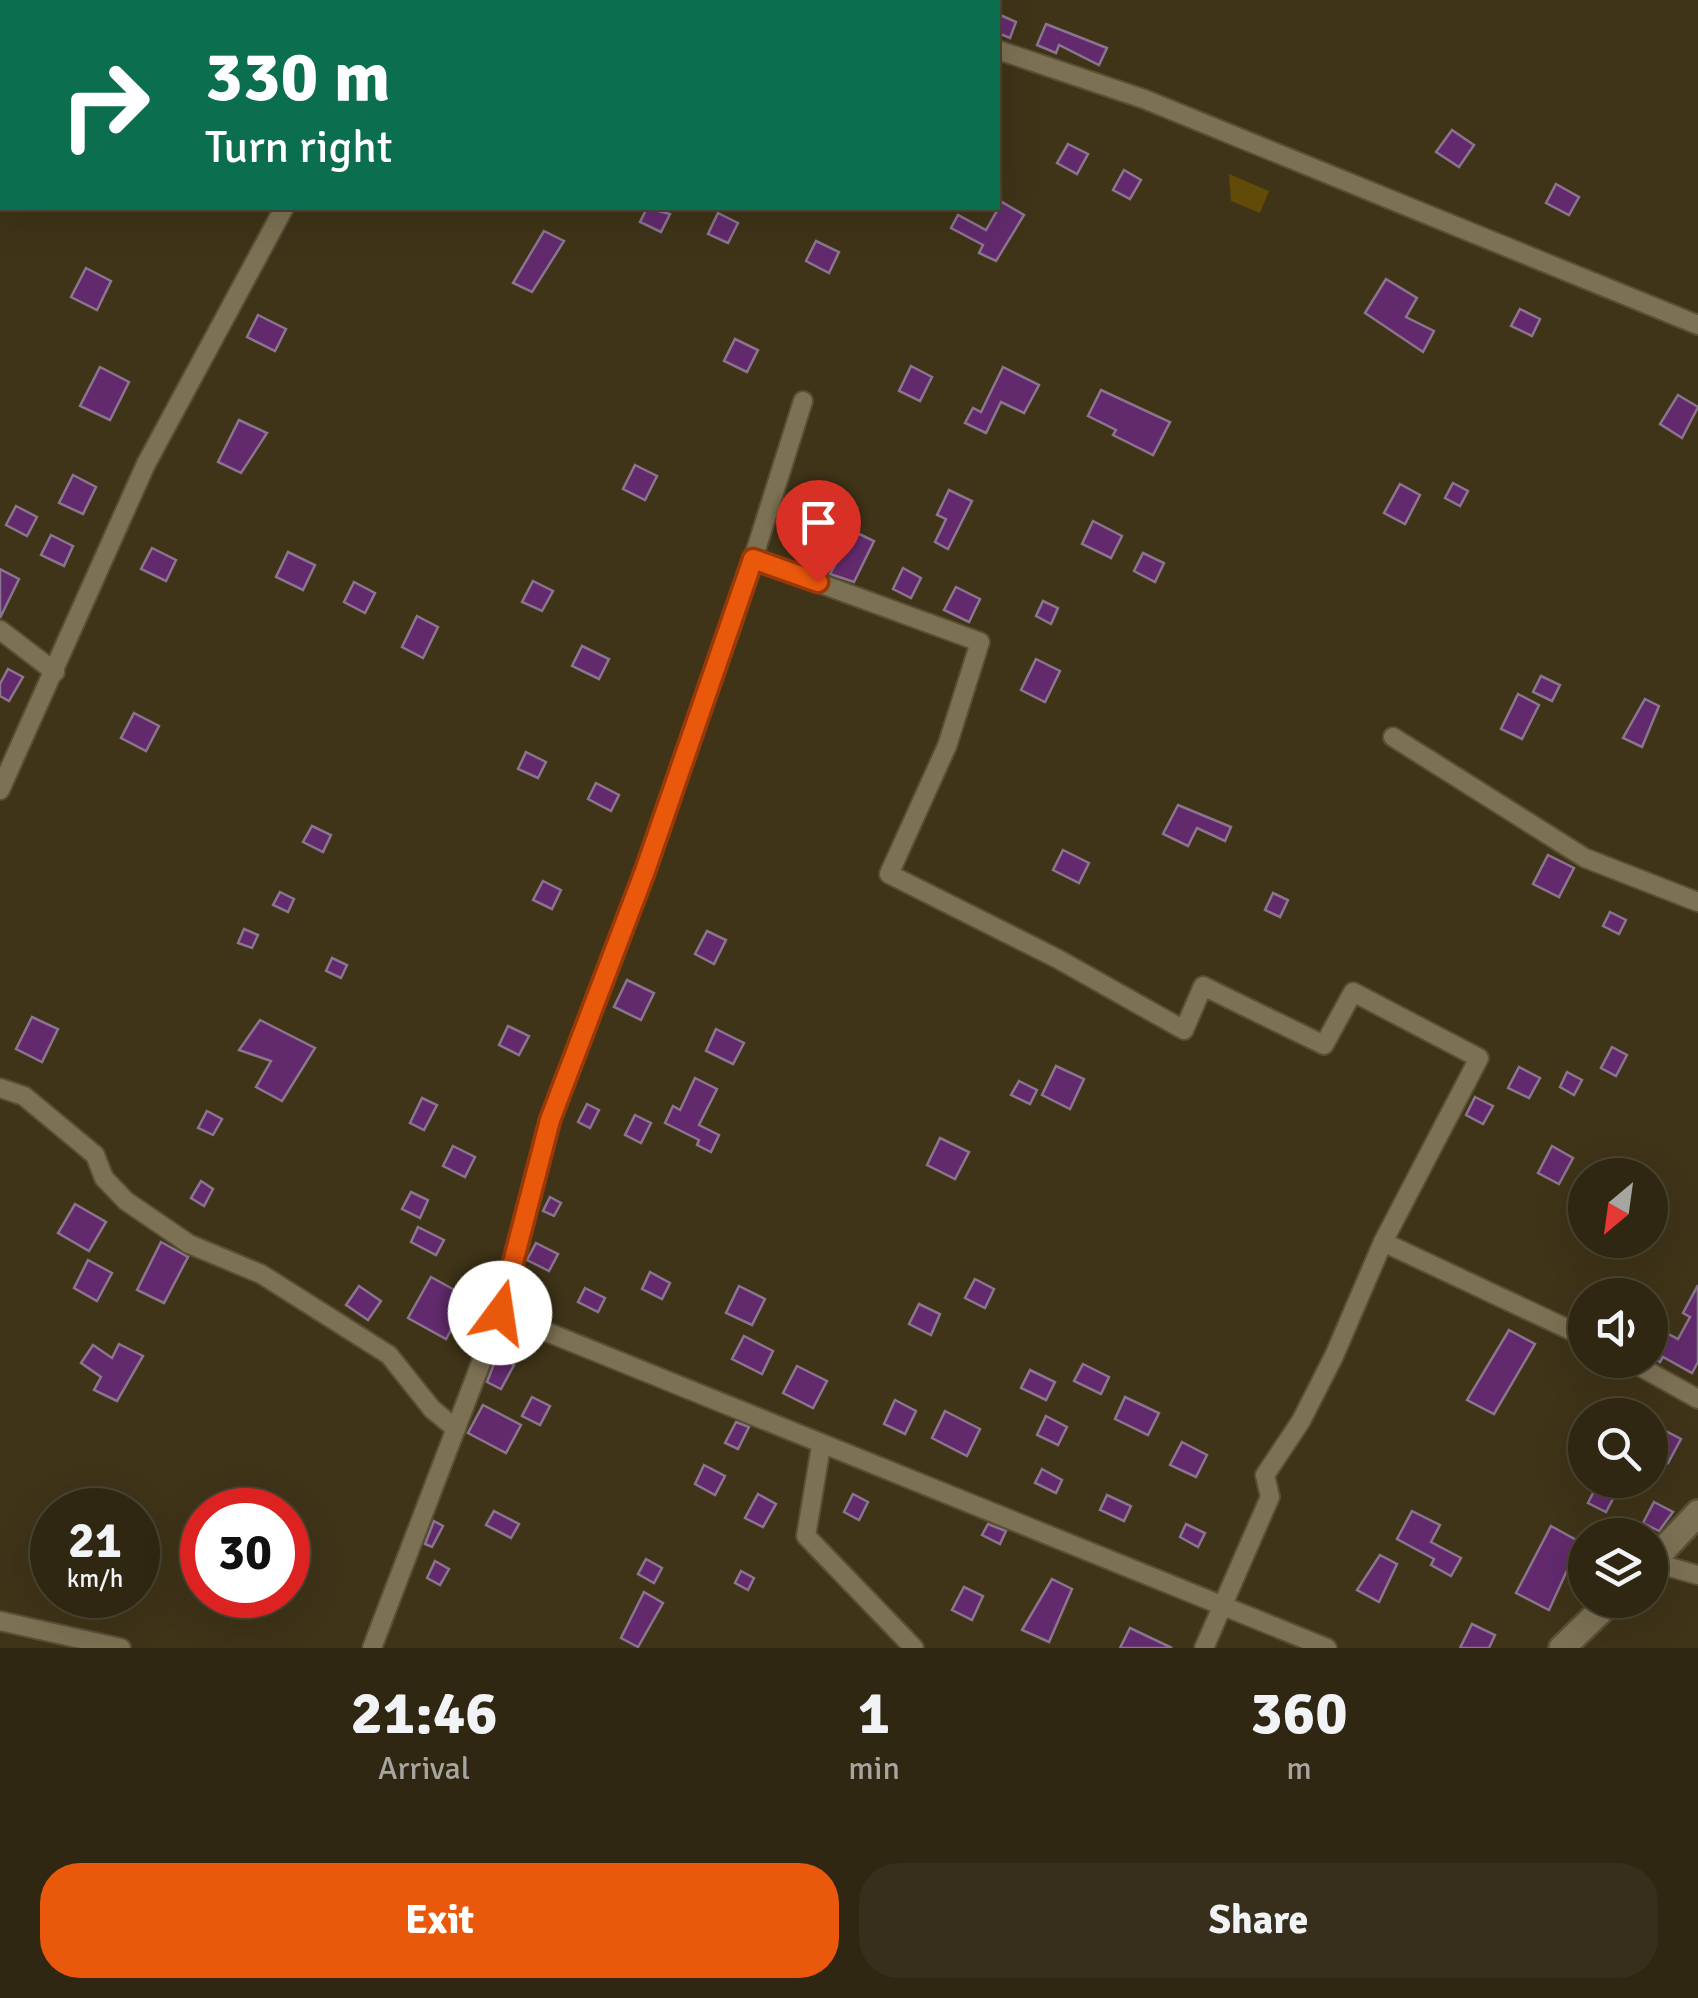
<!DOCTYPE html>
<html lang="en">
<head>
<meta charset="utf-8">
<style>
	body { margin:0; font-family:Signika,sans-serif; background:#372f1b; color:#f1f3f6; height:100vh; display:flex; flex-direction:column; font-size:38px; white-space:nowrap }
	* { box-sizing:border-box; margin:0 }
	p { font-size:32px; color:#a7a59f }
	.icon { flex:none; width:55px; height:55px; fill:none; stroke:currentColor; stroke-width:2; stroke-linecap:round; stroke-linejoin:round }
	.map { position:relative; height:1648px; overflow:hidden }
	.drawer { display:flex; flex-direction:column; background:#2f2712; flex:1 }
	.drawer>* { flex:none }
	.hud { position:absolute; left:0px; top:0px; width:1000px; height:210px; box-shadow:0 10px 40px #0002,0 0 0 2px #4a4432; background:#0b6e4f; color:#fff; overflow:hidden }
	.needle { width:65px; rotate:209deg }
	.fabs { position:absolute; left:1568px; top:1158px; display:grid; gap:20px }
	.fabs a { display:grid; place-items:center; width:100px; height:100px; border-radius:50%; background:#2f2712; box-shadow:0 10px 40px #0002,0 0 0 2px #4a4432; font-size:50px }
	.speed { position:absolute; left:30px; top:1488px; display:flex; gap:20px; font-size:50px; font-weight:700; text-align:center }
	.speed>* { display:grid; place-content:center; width:130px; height:130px; border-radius:50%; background:#2f2712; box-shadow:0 10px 40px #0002,0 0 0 2px #4a4432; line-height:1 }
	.speed small { font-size:25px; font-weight:400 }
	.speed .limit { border:15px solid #d22; background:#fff; color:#111 }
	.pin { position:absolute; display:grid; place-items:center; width:85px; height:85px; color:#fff; margin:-102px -42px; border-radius:50% 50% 50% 0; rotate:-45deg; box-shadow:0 0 10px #0007 }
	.pin .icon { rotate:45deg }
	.me { position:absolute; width:110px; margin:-55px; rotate:14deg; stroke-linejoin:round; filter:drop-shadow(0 0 8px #0008) }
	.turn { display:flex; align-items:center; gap:35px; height:210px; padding:0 40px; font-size:45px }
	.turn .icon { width:130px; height:130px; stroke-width:2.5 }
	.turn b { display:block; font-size:70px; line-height:85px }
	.eta { display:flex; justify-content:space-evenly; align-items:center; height:170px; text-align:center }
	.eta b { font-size:60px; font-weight:700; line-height:70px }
	.action { display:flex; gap:20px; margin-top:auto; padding:20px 40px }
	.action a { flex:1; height:115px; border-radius:40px; background:#ea580c; color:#fff; font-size:40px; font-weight:700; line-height:115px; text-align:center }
	.action a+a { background:#372f1b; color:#f1f3f6 }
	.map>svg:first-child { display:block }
	.green { fill:#604b08 }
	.building { fill:#622a6d; stroke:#8a748e; stroke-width:2.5 }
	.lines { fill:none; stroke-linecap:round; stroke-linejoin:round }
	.street-casing { stroke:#584f36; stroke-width:22 }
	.secondary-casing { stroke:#584f36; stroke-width:30 }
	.street { stroke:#7d7153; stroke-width:18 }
	.secondary { stroke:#7d7153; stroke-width:25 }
	.route-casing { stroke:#983908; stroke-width:25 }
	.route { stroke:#ea580c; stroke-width:18 }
</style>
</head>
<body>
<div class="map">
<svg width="1698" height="1648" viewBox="0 0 1698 1648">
	<rect width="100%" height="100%" fill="#3f3418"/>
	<polygon class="green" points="1229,174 1269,191 1260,213 1231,201"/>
	<g class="building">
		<polygon points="998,14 1016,22 1010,38 998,33"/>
		<polygon points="1046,24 1107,48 1099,65 1059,45 1056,53 1037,45"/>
		<polygon points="1452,130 1474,145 1459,167 1436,152"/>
		<polygon points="1068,144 1088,154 1077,174 1057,163"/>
		<polygon points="1124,170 1141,180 1130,199 1113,190"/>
		<polygon points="1556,184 1579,197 1569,215 1546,203"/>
		<polygon points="1002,202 1024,215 996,261 979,253 983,245 951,228 958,215 986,230"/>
		<polygon points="647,208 670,214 661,232 640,222"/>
		<polygon points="718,213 738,223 728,243 708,234"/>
		<polygon points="544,231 564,241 532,292 513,283"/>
		<polygon points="816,241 839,252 829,273 806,261"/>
		<polygon points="86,268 111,281 97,310 71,297"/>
		<polygon points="1386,279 1417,298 1406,317 1434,331 1423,352 1365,313"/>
		<polygon points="1520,309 1540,319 1532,336 1511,326"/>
		<polygon points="258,315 286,329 275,351 247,337"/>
		<polygon points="735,339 758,350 747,372 724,361"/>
		<polygon points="911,366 932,377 920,401 899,391"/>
		<polygon points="100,367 129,382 110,420 80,406"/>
		<polygon points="1003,367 1039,385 1024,413 1001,402 986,433 965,423 973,408 981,412"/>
		<polygon points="1101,390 1170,422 1153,455 1113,435 1116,430 1088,416"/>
		<polygon points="1678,395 1698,407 1682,438 1660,424"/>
		<polygon points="239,420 267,433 241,473 218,462"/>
		<polygon points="635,465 657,476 645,500 623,489"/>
		<polygon points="73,475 96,487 83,514 59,503"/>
		<polygon points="1453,483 1468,491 1460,506 1445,498"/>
		<polygon points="1400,484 1420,495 1405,524 1384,513"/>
		<polygon points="949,490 972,501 948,549 935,542 946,519 937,515"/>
		<polygon points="787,496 802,503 795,517 782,510"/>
		<polygon points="16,506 37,517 27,536 6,525"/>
		<polygon points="1093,521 1122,536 1111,558 1082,544"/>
		<polygon points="853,531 874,541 854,582 830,574"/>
		<polygon points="51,535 73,546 64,566 41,555"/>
		<polygon points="152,548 176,560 166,581 141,569"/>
		<polygon points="288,552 315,565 303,590 276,577"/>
		<polygon points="1143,553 1164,563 1155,582 1134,571"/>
		<polygon points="903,568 921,578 911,598 893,589"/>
		<polygon points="0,569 19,579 0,618"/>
		<polygon points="533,581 553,591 542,611 522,602"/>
		<polygon points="354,582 375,593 365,613 344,602"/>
		<polygon points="956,587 980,599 969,622 944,610"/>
		<polygon points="1043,601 1058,608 1051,624 1036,616"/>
		<polygon points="417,616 438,627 423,658 402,647"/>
		<polygon points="582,646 609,659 599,679 572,666"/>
		<polygon points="1036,659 1060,671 1045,702 1021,690"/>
		<polygon points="8,669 23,677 9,701 0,696 0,684"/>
		<polygon points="1541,676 1560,685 1552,701 1533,692"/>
		<polygon points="1518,694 1539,705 1522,739 1501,729"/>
		<polygon points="1645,699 1659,706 1642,747 1623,738"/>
		<polygon points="134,713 159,726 146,751 121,738"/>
		<polygon points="526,752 546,762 538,778 518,769"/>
		<polygon points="596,783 619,795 611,811 588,799"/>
		<polygon points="1178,805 1231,827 1225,841 1197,828 1188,846 1163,834"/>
		<polygon points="312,826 331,835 323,852 303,842"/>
		<polygon points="1063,850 1089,863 1079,883 1053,870"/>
		<polygon points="1548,855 1574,868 1559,897 1533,884"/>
		<polygon points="543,881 561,890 552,909 533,900"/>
		<polygon points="280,892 294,899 288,912 273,905"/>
		<polygon points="1273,893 1288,900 1280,917 1265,910"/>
		<polygon points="1610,912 1626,920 1619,934 1603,926"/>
		<polygon points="244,929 258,935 252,948 238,943"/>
		<polygon points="707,931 726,940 714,964 695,954"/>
		<polygon points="332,958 347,965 341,978 326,971"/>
		<polygon points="627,980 654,993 641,1020 614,1007"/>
		<polygon points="32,1017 58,1029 42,1062 16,1049"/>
		<polygon points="260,1020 315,1048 282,1101 256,1087 271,1061 239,1050"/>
		<polygon points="508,1026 529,1036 519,1055 499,1045"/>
		<polygon points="716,1029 744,1043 733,1064 706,1051"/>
		<polygon points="1612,1047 1627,1055 1616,1076 1601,1068"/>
		<polygon points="1056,1066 1084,1079 1070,1109 1042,1095"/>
		<polygon points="1519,1067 1540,1078 1529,1098 1508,1088"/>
		<polygon points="1567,1072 1582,1080 1574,1095 1560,1087"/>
		<polygon points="695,1078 717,1089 699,1125 719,1135 711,1152 697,1145 699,1140 665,1123 673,1106 680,1110"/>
		<polygon points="1019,1081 1037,1090 1030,1104 1011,1095"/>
		<polygon points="1475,1097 1493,1106 1483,1124 1466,1115"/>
		<polygon points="422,1098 437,1105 424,1130 410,1123"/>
		<polygon points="587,1104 599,1110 590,1128 578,1122"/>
		<polygon points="207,1111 222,1119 213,1135 198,1128"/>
		<polygon points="635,1115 651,1123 641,1143 625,1135"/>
		<polygon points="940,1138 969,1152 955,1179 927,1165"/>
		<polygon points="453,1146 475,1157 465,1177 443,1166"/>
		<polygon points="1552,1146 1573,1158 1559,1184 1538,1173"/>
		<polygon points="201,1181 213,1189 204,1206 191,1198"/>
		<polygon points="411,1192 428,1200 420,1218 402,1209"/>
		<polygon points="550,1197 561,1203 554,1216 543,1211"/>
		<polygon points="75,1204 106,1222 89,1251 58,1233"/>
		<polygon points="418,1227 444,1240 436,1255 411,1242"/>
		<polygon points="161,1242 188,1257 164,1303 137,1290"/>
		<polygon points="536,1243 558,1254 549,1271 527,1260"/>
		<polygon points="88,1260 112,1273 97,1301 74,1288"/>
		<polygon points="650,1272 670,1283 662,1299 642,1289"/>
		<polygon points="431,1277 469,1298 446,1339 408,1318"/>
		<polygon points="975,1279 994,1289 985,1308 965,1298"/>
		<polygon points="1698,1285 1698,1362 1692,1373 1663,1357 1660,1362 1650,1356 1650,1324 1678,1339 1690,1317 1683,1313"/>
		<polygon points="359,1286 381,1301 368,1320 346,1305"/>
		<polygon points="739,1286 765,1299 752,1325 726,1313"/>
		<polygon points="585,1288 605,1298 598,1312 578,1302"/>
		<polygon points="919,1304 940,1314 931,1335 909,1324"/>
		<polygon points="1509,1330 1535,1344 1494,1414 1467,1400"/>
		<polygon points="744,1336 773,1351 762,1374 732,1359"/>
		<polygon points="119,1344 143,1356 117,1401 94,1390 101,1377 81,1363 93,1345 112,1358"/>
		<polygon points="497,1356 514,1365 501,1389 487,1382"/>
		<polygon points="1083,1364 1109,1377 1101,1394 1074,1381"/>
		<polygon points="797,1366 827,1381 813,1408 783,1393"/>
		<polygon points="1030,1370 1055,1382 1046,1400 1021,1388"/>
		<polygon points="532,1397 550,1406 540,1425 522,1416"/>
		<polygon points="1125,1397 1159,1413 1148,1435 1115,1419"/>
		<polygon points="895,1400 916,1411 905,1434 884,1424"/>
		<polygon points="483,1405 521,1425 506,1453 468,1433"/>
		<polygon points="945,1411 980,1429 967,1456 932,1438"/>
		<polygon points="1046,1416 1067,1427 1058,1445 1037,1435"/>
		<polygon points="736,1422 749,1427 738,1449 725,1443"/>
		<polygon points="1660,1428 1681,1439 1668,1463 1650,1454"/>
		<polygon points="1182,1442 1207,1455 1196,1477 1170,1465"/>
		<polygon points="704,1465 725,1476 715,1495 695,1484"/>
		<polygon points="1042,1469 1062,1480 1056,1493 1035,1483"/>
		<polygon points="1597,1485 1615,1495 1606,1512 1588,1503"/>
		<polygon points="758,1494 776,1504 763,1527 745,1518"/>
		<polygon points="853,1494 868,1502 859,1520 844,1512"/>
		<polygon points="1107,1495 1131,1506 1124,1521 1100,1510"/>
		<polygon points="1654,1502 1673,1512 1659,1531 1643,1523"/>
		<polygon points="494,1511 519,1524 511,1538 486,1525"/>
		<polygon points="1412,1511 1440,1525 1431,1542 1461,1558 1451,1576 1431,1565 1434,1559 1397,1539"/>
		<polygon points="434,1521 443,1526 432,1547 425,1544"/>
		<polygon points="988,1524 1006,1531 1000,1544 982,1535"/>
		<polygon points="1186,1524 1205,1533 1198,1547 1180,1537"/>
		<polygon points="1551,1526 1580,1542 1549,1610 1516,1593"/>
		<polygon points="1380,1555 1397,1564 1379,1602 1357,1590"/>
		<polygon points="646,1559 662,1568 654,1583 638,1574"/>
		<polygon points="435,1561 449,1569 440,1585 427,1578"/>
		<polygon points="741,1571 754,1578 748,1590 735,1583"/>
		<polygon points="1052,1579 1072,1589 1049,1642 1022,1630"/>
		<polygon points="964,1587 983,1596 972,1620 952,1610"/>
		<polygon points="644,1592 663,1603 638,1647 621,1638"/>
		<polygon points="1472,1624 1495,1635 1489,1648 1460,1648"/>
		<polygon points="1130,1628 1172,1648 1120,1648"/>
	</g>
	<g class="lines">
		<defs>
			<g id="street">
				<polyline points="715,0 720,2"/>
				<polyline points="391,2 392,0"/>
				<polyline points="998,50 1144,99 1698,325"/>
				<polyline points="753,559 980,642 947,746 889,874 1058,959 1184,1030 1203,986 1324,1045 1353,992 1479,1058 1383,1242"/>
				<polyline points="0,630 55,672"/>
				<polyline points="1393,737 1585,858 1698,902"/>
				<polyline points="0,790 146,464 284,208"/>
				<polyline points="0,1088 24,1096 95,1155 104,1178 126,1201 189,1244 261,1274 389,1355 432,1409 456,1429"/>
				<polyline points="500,1313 550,1120 645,871 734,619 803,401"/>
				<polyline points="1628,1360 1698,1399"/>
				<polyline points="821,1446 806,1536 914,1648"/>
				<polyline points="1652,1562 1698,1575"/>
				<polyline points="0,1621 121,1648"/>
				<polyline points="372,1648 500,1313 1327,1648"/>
				<polyline points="1204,1648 1270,1497 1265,1475 1301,1421 1334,1356 1383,1242 1585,1337"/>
			</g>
			<g id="secondary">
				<polyline points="1650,1564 1698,1513"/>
				<polyline points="1562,1648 1612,1600"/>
			</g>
		</defs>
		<use href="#street" class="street-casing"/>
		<use href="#secondary" class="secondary-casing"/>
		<use href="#street" class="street"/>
		<use href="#secondary" class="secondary"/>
	</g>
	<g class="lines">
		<defs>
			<polyline id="route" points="500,1313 550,1120 645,871 753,559 818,582"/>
		</defs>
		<use href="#route" class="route-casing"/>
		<use href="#route" class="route"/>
	</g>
</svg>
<div class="fabs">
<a><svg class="needle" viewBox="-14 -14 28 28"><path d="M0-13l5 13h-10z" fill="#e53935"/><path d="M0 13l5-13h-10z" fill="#a7a59f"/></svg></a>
<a><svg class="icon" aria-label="sound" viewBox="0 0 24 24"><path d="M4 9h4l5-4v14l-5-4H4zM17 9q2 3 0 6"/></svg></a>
<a><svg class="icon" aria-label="search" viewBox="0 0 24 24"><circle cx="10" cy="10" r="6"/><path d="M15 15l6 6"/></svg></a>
<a><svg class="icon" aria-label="layers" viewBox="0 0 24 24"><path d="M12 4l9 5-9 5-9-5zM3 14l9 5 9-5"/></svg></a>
</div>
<div class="speed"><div>21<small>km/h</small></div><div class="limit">30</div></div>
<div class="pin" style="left:818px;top:582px;background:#d93025"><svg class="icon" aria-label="arrive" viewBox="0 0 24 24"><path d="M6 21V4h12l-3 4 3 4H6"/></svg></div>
<svg class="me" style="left:500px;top:1313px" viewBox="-20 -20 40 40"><circle r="19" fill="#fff"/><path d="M0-13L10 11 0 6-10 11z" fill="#ea580c"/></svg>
<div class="hud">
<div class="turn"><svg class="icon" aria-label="right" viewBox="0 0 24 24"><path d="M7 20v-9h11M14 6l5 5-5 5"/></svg><div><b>330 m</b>Turn right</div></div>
</div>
</div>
<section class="drawer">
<div class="eta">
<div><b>21:46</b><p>Arrival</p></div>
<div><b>1</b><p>min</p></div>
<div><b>360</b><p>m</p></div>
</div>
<div class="action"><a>Exit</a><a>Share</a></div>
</section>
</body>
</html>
